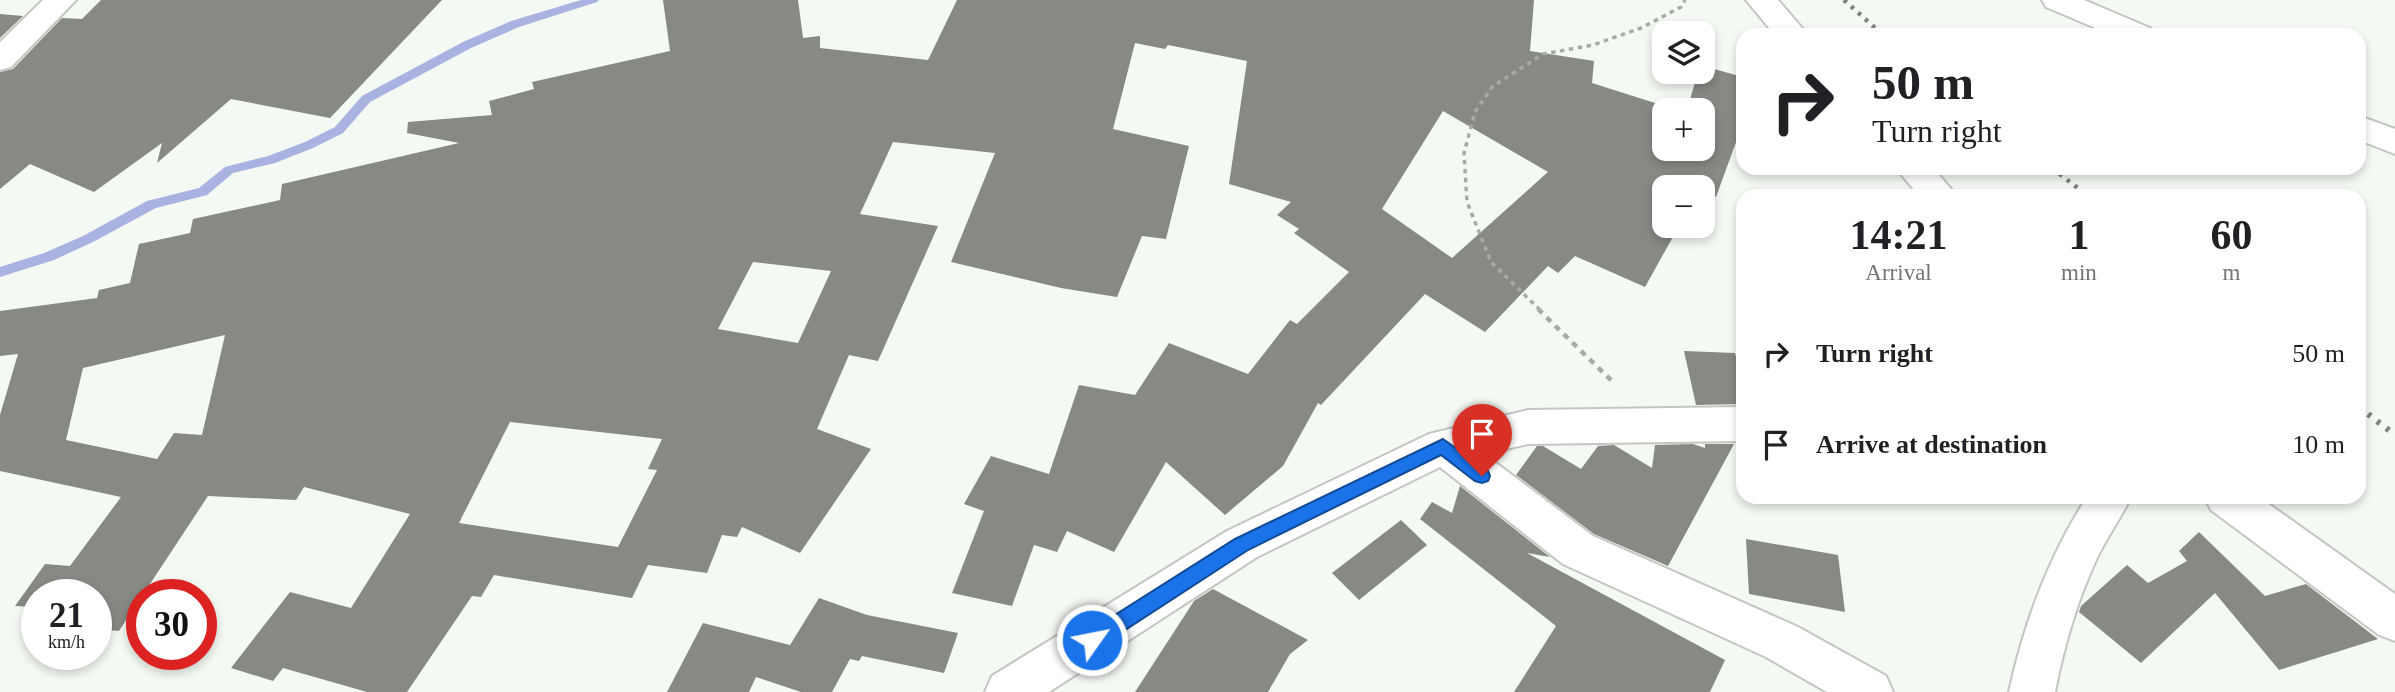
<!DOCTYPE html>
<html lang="en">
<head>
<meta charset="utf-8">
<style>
	body { margin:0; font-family:"Times New Roman",serif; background:#f6f6f6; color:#202124; height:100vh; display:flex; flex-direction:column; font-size:26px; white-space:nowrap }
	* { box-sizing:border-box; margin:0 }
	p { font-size:23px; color:#757577 }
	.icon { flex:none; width:38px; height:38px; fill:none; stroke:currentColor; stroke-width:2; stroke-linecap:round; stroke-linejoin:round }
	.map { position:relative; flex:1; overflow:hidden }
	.side { position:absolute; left:1736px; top:189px; width:630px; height:315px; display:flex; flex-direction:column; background:#fff; border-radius:21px; box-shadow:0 4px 10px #0003 }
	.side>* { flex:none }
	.top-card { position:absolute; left:1736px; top:28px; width:630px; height:147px; border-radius:21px; box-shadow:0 4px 10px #0003; background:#fff; color:#202124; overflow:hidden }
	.tools { position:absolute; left:1652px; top:21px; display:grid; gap:14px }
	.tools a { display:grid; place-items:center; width:63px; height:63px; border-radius:14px; background:#fff; box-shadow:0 4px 10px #0003; font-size:35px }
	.speed { position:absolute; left:21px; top:579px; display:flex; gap:14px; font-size:35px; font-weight:700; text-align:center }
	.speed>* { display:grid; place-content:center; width:91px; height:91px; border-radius:50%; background:#fff; box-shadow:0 4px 10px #0003; line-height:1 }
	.speed small { font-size:18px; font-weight:400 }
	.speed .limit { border:10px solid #d22; background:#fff; color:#111 }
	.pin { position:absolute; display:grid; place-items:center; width:60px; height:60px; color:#fff; margin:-72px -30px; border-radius:50% 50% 50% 0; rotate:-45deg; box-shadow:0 0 7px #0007 }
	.pin .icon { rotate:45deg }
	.me { position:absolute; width:77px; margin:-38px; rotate:57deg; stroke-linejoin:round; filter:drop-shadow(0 0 5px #0008) }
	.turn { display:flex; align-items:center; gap:24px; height:147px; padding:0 21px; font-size:32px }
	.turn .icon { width:91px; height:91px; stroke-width:2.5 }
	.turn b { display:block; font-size:49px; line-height:60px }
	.eta { display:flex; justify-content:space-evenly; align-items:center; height:119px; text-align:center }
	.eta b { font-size:42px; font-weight:700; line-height:49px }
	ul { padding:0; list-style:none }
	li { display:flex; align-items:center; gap:21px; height:91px; padding:0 21px }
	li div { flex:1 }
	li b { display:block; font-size:26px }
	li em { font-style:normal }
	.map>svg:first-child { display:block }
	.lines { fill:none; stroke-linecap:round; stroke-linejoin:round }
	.stream { fill:#aab2e1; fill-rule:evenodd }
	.building { fill:#868984; fill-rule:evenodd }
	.minor-casing { stroke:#c3c6c1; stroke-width:4 }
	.path-far1 { stroke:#a7aaa5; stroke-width:3.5; stroke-dasharray:4.5 4.5; stroke-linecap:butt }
	.path { stroke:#a7aaa5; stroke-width:4.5; stroke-dasharray:6 6; stroke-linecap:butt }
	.minor { fill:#fff; fill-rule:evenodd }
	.rail-far1 { stroke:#7f827e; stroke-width:4.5; stroke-dasharray:3.5 6; stroke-linecap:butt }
	.rail { stroke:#7f827e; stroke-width:6; stroke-dasharray:3.5 8; stroke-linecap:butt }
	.route { fill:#1a73e8; stroke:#114b97; stroke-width:2 }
</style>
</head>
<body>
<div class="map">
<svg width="2395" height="692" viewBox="0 0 2395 692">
	<rect width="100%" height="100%" fill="#f5f9f3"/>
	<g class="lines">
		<polygon class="stream" points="581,0 599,0 597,2 519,27 471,48 370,102 343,133 313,148 275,163 233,173 207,195 156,208 93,242 54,260 0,277 0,267 44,253 83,236 147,201 199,188 225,167 268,156 305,142 335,127 362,96 463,42 511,21"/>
	</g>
	<g class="building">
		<polygon points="101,0 442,0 330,118 231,99 157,163 162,143 94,192 30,164 0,189 0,72 13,69 62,18 82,19"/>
		<path d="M663,0H798L803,38L820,36V48L928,60L957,0H1534L1530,51L1594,61L1592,83L1677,110H1664V149H1703V110H1687L1698,72H1703V66L1743,77V123L1716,197L1703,193V187H1664V226H1679L1645,287L1575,256L1558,273L1548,266L1485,332L1425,294L1321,405L1318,403L1283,466L1225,515L1166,462L1114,552L1067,531L1057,552L1034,545L1012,606L952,593L984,511L964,504L991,456L1049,474L1079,385L1135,395L1169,343L1248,374L1290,320L1297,324L1349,272L1294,233L1299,229L1277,215L1291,202L1229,184L1247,61L1168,45L1165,49L1135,43L1113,129L1189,146L1166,239L1142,236L1117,297L1061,288L951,262L995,153L893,142L860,214L938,226L878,361L849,355L817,429L871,449L800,553L742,527L737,537L722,535L707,573L648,565L632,598L494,575L481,597L472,596L407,692H367L283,668L273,681L231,668L290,592L351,608L410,514L304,487L296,500L208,496L119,631L96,629V595H37V607L15,606L45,564L70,566L121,497L0,471V415L18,354L0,356V311L97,298L99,290L130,283L139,244L190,233L193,219L280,200L282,184L459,143L407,133L408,122L492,115L489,101L534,89L532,82L670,51ZM1443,111L1548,172L1452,258L1382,209ZM753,262L831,271L798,343L718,329ZM225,335L202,435L174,433L157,459L66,440L83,368ZM510,422L662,439L648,469L657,470L618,547L459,523Z"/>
		<polygon points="0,14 23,16 0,38"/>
		<polygon points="1684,351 1735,353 1743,383 1743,404 1696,405"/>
		<polygon points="1693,444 1705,448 1705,444 1734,444 1668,566 1594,534 1516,475 1537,446 1543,446 1581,469 1598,446 1614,445 1652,468 1655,445"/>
		<polygon points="1460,486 1550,557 1527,553 1725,660 1710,692 1514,692 1556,626 1420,519 1432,502 1452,513"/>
		<polygon points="1401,520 1427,545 1359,600 1332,573"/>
		<polygon points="2199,532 2265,596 2306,584 2378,639 2279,670 2215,593 2141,663 2079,612 2081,606 2127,565 2148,583 2187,561 2179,551"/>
		<polygon points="1746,539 1838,555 1845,612 1749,594"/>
		<polygon points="1213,589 1308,640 1290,654 1268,692 1135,692 1194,601"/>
		<polygon points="819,598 867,615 958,633 944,673 862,656 859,661 850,659 832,692 801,692 756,677 749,692 667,692 703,623 790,645"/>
	</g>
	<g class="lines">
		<defs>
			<g id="minor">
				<polygon points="43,0 76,0 11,67 0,70 0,42"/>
				<polygon points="1746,0 1778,0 1808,35 1775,35"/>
				<polygon points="2042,0 2084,0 2150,28 2155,35 2112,35 2046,7"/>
				<polygon points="2359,116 2395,129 2395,154 2359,140"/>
				<polygon points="1896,168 1933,168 1957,196 1919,196"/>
				<polygon points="1743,407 1743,441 1528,444 1484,454 1593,536 1798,627 1886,676 1893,692 1827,692 1766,657 1563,564 1440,467 1257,557 1049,692 985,692 992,676 1227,531 1429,434 1528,410"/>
				<path d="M2087,497H2131C2121,518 2107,537 2097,558C2077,601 2064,646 2055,692H2009C2024,623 2049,556 2087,497Z"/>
				<polygon points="2205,497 2259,497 2395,594 2395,641 2379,635 2211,510"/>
			</g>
		</defs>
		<use href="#minor" class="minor-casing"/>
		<polyline class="path-far1" points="1540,310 1491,262 1467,202 1464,153 1475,112 1492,87 1543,54 1593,45 1641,28 1681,7 1685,0"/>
		<polyline class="path" points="1538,309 1615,384"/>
		<use href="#minor" class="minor"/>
		<g class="rail-far1">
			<polyline points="1844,0 1883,35"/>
			<polyline points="2052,168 2088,196"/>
		</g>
		<polyline class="rail" points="2359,407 2395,435"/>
	</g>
	<polygon class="route" points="1443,439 1488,471 1490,476 1488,481 1482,483 1475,481 1441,455 1248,550 1099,647 1092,649 1085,647 1083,640 1085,634 1235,539"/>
</svg>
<div class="tools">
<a><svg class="icon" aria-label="layers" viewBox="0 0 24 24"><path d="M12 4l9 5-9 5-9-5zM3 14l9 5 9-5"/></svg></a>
<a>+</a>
<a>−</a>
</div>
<div class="speed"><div>21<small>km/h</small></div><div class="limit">30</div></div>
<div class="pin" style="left:1482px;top:476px;background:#d93025"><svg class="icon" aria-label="arrive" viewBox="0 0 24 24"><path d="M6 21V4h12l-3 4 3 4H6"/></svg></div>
<svg class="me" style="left:1092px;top:640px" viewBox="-20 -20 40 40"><circle r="17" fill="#1a73e8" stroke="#fff" stroke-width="3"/><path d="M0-11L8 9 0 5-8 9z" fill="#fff"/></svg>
<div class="top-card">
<div class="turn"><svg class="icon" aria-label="right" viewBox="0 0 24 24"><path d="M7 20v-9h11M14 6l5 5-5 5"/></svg><div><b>50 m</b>Turn right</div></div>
</div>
<section class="side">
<div class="eta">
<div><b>14:21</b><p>Arrival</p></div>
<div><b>1</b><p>min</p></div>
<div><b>60</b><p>m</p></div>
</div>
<ul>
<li><svg class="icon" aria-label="right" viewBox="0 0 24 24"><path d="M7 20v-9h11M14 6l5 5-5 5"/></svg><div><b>Turn right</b></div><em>50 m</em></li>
<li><svg class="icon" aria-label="arrive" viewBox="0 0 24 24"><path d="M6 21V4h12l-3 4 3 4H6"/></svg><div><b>Arrive at destination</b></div><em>10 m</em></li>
</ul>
</section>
</div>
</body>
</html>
